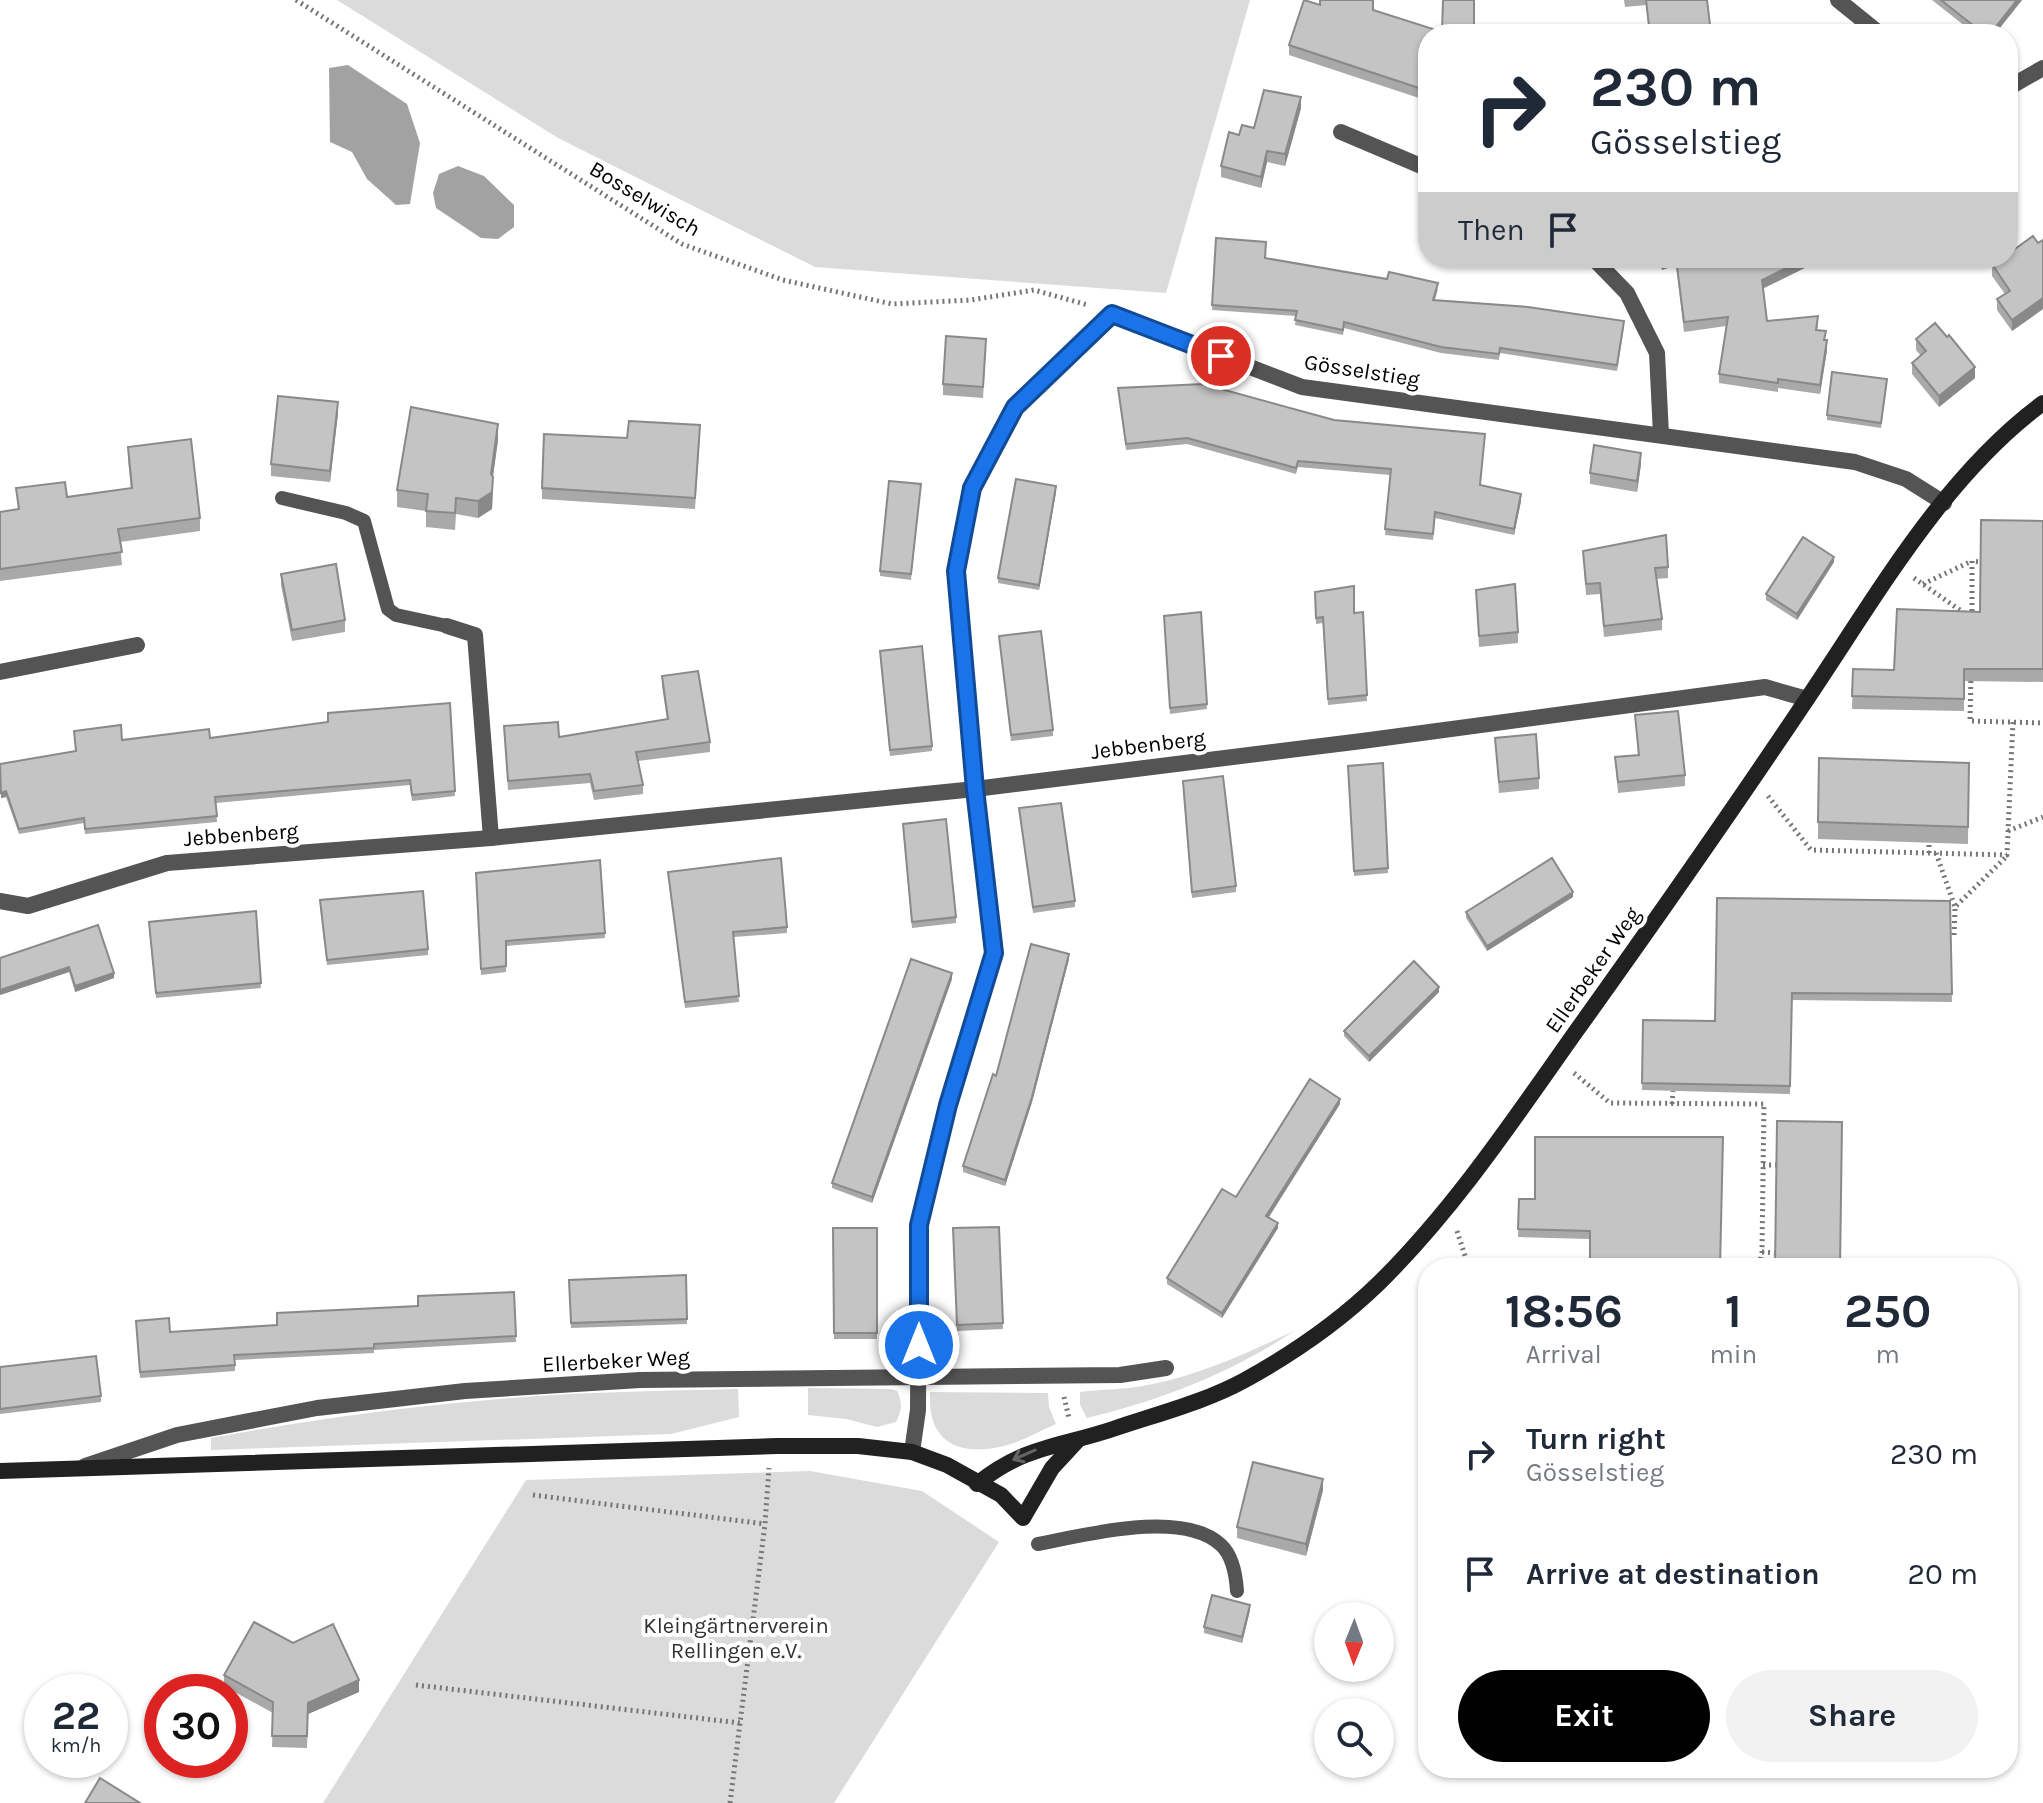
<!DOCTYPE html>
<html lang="en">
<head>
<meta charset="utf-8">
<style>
	body { margin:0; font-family:Karla,sans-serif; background:#f2f2f3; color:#1f2937; height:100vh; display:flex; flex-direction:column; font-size:30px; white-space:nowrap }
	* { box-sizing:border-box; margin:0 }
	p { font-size:26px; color:#747a83 }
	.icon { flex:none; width:44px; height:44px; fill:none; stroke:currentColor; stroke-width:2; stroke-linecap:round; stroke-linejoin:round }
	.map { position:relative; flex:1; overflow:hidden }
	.details { position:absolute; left:1418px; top:1258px; width:600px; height:520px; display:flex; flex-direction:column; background:#fff; border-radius:32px; box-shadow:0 2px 6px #0004 }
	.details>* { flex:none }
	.top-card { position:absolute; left:1418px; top:24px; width:600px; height:244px; border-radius:32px; box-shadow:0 2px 6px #0004; background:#fff; color:#1f2937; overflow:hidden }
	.needle { width:52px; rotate:181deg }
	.controls { position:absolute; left:1314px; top:1602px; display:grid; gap:16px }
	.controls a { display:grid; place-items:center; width:80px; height:80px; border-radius:50%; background:#fff; box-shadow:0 2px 6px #0004; font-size:40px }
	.speed { position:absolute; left:24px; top:1674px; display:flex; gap:16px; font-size:40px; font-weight:700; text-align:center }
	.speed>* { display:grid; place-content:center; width:104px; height:104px; border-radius:50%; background:#fff; box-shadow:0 2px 6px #0004; line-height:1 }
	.speed small { font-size:20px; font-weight:400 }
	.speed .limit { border:12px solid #d22; background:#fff; color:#111 }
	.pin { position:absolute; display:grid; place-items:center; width:68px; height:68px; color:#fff; margin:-34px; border:4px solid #fff; border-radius:50%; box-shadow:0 2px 8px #0007 }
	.me { position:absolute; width:88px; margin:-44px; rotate:0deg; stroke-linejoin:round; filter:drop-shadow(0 0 6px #0008) }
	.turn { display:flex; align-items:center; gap:28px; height:168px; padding:0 40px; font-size:36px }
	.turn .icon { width:104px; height:104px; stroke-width:2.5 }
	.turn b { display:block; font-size:56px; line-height:68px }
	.then { display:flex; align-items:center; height:76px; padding:0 40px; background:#0003; gap:16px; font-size:30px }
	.eta { display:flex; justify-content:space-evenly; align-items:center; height:136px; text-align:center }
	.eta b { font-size:48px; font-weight:700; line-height:56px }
	.action { display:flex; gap:16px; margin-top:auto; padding:16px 40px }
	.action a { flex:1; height:92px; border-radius:48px; background:#000; color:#fff; font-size:32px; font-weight:700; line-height:92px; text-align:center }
	.action a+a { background:#f2f2f3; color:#1f2937 }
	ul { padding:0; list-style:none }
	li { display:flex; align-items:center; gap:24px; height:120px; padding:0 40px }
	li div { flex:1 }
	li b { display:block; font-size:30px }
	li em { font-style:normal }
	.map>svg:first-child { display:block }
	.green { fill:#dbdbdb }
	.water { fill:#a2a2a2 }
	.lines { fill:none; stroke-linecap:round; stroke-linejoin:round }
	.path { stroke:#767676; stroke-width:5; stroke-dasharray:2 4; stroke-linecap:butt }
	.lane { stroke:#545454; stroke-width:14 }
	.street { stroke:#545454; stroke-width:16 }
	.secondary { stroke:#212121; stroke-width:16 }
	.wall { fill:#a9a9a9 }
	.shaded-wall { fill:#898989 }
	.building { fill:#c4c4c4; stroke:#898989; stroke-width:2 }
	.oneway { stroke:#646464 }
	.route-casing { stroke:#114b97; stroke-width:20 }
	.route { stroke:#1a73e8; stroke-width:14 }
	.labels { text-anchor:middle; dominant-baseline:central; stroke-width:8; stroke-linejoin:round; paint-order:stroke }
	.street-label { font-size:22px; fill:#000; stroke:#fff }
	.park-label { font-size:22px; fill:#323232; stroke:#fff }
</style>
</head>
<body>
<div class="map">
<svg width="2043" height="1803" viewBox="0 0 2043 1803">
	<rect width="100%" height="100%" fill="#fff"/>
	<g class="green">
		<polygon points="337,0 1250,0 1166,293 815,267 558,138"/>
		<path d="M1294,1331C1232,1373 1159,1401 1087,1418L1080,1405V1392C1102,1389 1126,1390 1148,1385C1200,1375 1247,1353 1294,1331Z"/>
		<path d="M808,1388L891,1389L897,1391C903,1403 902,1410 896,1422L877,1427L846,1419L808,1415Z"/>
		<path d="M738,1389L739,1417L671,1434L211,1450V1438C303,1421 395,1408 488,1400C571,1392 655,1391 738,1389Z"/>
		<path d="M930,1392L1048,1393L1049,1407L1056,1424C1039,1431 1022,1442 1004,1446C958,1457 927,1442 930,1392Z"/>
		<polygon points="810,1471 922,1491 999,1542 834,1803 323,1803 526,1480"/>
	</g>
	<g class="water">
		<polygon points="348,65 407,104 420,143 410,204 396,205 367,179 352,152 330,142 329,68"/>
		<polygon points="458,166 484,176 514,205 514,227 498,239 481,238 436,208 433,193 439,174"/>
	</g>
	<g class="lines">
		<g class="path">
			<polyline points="296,0 682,244 783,280 892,304 971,300 1034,290 1088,305"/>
			<polyline points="1914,578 1967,615"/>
			<polyline points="1923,584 1972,561"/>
			<polyline points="1972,617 1972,561 1980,562"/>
			<polyline points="1971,675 1970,721 2043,723"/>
			<polyline points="1768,796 1811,850 2007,855 2013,722"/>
			<polyline points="2008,831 2043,817"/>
			<polyline points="1929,853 1929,842"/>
			<polyline points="1936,853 1955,907"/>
			<polyline points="1954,935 1955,907 2007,856"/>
			<polyline points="1574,1073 1610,1103 1764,1104 1762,1252 1759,1268"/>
			<polyline points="1672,1104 1673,1091"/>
			<polyline points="1763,1165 1777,1165"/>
			<polyline points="1457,1231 1469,1268"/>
			<polyline points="1762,1252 1775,1253"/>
			<polyline points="1064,1397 1069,1418"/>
			<polyline points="533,1495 765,1524"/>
			<polyline points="416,1685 740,1723"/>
			<polyline points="730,1803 765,1524 769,1468"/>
		</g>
		<g class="lane">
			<polyline points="282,498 346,513 364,521 388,609 396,615 447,626"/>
			<path d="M1038,1544C1085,1535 1183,1509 1221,1545C1233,1556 1236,1576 1237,1591"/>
		</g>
		<g class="street">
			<polyline points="1838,0 1880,34"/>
			<polyline points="2008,88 2043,68"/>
			<polyline points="1341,132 1428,169"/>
			<polyline points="1593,258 1627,293 1657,353 1661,435"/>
			<polyline points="447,626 475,635 491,838"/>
			<polyline points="0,672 137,645"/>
			<polyline points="0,901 28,906 167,863 491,838 975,789 1362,741 1765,687 1807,699"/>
			<polyline points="912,1452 918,1410 919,1225 948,1105 994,953 975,789 956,571 972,488 1015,407 1112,314 1302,387 1855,462 1906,479 1944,503"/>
			<polyline points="85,1466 177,1435 317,1408 465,1391 640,1380 1120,1375 1166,1368"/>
		</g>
		<g class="secondary">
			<polyline points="0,1471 777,1446 858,1446 912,1452 947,1465 1001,1495 1023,1518 1052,1468 1077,1441"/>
			<path d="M977,1484C1024,1446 1059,1447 1113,1429C1157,1414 1205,1402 1245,1380C1292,1354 1341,1320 1379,1283C1453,1210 1512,1122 1572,1037C1653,924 1732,811 1809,696C1877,595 1944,476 2043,403"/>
		</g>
	</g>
	<g class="wall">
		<polygon points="1624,0 1707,0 1711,34 1649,34 1646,5 1625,7"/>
		<polygon points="1932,0 2022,0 1995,34 1975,34"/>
		<polygon points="1320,5 1373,10 1442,32 1474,34 1428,34 1428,101 1289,55 1289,45"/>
		<polygon points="1301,108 1285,166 1267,162 1261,188 1221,177 1221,166 1239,135"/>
		<polygon points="1216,238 1265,259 1438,289 1435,300 1624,327 1617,371 1500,353 1499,360 1441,353 1344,328 1343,335 1295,325 1296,316 1212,310"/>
		<polygon points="2043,240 2043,309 2012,331 1997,310 1997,299 2005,294 1992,276 1992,264"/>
		<polygon points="1657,258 1712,258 1714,263 1819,258 1819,261 1763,288 1767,321 1818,325 1817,330 1826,340 1827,350 1820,394 1778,388 1778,392 1719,383 1719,374 1726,326 1684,332 1676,265 1662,270"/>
		<polygon points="1916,339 1975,378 1939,407 1912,374 1912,363 1921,356 1916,350"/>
		<polygon points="986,350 983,398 943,395 943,384"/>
		<polygon points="1887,385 1881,428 1827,420 1827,415"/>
		<polygon points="1118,388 1480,486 1521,501 1514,535 1435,518 1433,540 1385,535 1390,475 1298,467 1296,474 1187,444 1126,450"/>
		<polygon points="338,413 330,482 271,476 271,464"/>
		<polygon points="700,436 695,509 542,499 542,488"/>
		<polygon points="498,440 493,476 493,494 492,509 478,518 456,514 455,530 426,527 426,511 397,507 397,490"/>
		<polygon points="128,447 200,518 200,531 120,542 122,565 0,581 0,512 18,509 16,488 67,497 131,489 128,460"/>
		<polygon points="1641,464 1637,492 1590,484 1590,473"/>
		<polygon points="921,484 911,580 880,576 880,571"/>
		<polygon points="1056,492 1039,590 998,583 998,578"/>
		<polygon points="2043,521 2043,682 1964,681 1964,711 1852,709 1853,669 1894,670 1980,612"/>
		<polygon points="1583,551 1668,567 1668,578 1656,579 1662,619 1662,630 1604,637 1600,594 1586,595"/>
		<polygon points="1834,562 1797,620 1766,600 1766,594"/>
		<polygon points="281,574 345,620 345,632 292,641 281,585"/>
		<polygon points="1476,590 1518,632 1518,643 1479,647"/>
		<polygon points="1315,592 1354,613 1363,612 1367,701 1328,705 1323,623 1316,624"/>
		<polygon points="1201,612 1207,709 1170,714 1164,616"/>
		<polygon points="999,636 1053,730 1053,736 1011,741"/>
		<polygon points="880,656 932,746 932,751 890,756"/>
		<polygon points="662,676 710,742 710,752 638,761 643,785 643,794 594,800 590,783 508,790 504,726 559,737 667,719 662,686"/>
		<polygon points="450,703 455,796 412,801 410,785 216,803 217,822 85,834 84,823 19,834 6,797 1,798 0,764 76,751 74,731 122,740 210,738 328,722"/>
		<polygon points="1635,715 1685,775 1685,786 1618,793 1615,757 1638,755"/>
		<polygon points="1495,738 1539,778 1539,789 1499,793"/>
		<polygon points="1383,763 1388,873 1354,876 1348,766"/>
		<polygon points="1969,763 1968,844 1818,839 1818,822"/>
		<polygon points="1183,787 1236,886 1236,892 1192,898"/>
		<polygon points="1019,808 1075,901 1075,907 1033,913"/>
		<polygon points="903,829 956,917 956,923 912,928"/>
		<polygon points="600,860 605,938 506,946 506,972 481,975 476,873"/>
		<polygon points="668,872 787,927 787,933 734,937 739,1002 685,1008"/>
		<polygon points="1573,897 1487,951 1466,918 1466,912"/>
		<polygon points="1950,901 1952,1002 1792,1000 1790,1094 1642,1090 1643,1020 1715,1021"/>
		<polygon points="320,906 428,949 428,955 327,965"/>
		<polygon points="256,911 261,988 156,998 149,928"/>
		<polygon points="98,925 114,978 75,992 69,972 0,995"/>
		<polygon points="1069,959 1032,1102 1005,1186 963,1172 963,1166 996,1076"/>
		<polygon points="952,979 872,1203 832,1188 832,1183"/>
		<polygon points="1439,992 1369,1062 1344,1036 1344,1031"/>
		<polygon points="1340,1104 1269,1217 1278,1228 1222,1318 1167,1284 1167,1278 1236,1197"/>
		<polygon points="1723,1137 1590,1239 1518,1237 1519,1199 1535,1199"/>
		<polygon points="999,1227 1003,1329 957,1331 953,1228"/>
		<polygon points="833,1228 877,1228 877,1339 834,1339"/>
		<polygon points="686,1275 687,1324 571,1328 569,1280"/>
		<polygon points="514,1292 516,1342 374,1350 374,1353 235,1360 235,1371 140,1378 136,1321 170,1332 277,1325"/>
		<polygon points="0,1367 101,1396 101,1402 0,1414"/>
		<polygon points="1323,1490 1306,1556 1237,1538 1237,1527"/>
		<polygon points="1250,1610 1242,1643 1204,1633 1204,1627"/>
		<polygon points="293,1643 359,1692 308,1714 307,1748 272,1747 273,1713 224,1686 224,1675"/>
	</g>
	<g class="shaded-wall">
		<polygon points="2017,0 2022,0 1995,34 1990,34"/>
		<polygon points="1301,97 1301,108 1285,166 1285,154"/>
		<polygon points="1267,151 1267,162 1261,188 1261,177"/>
		<polygon points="1670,258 1676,258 1676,265 1662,270 1662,261"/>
		<polygon points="1806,258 1819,258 1819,261 1762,289 1762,280"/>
		<polygon points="2043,298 2043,309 2012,331 2012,320"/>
		<polygon points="1827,340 1827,350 1820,394 1820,385"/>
		<polygon points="1975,367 1975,378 1939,407 1939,396"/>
		<polygon points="338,402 338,413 330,482 330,471"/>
		<polygon points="498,424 498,440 491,490 491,474"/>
		<polygon points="1641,453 1641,464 1637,492 1637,481"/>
		<polygon points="493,477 492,509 478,518 478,501"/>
		<polygon points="1056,486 1056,492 1039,590 1039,585"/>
		<polygon points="1521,494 1521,501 1514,535 1514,529"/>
		<polygon points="1834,557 1834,562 1797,620 1797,614"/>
		<polygon points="6,791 6,797 1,798 1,793"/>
		<polygon points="1573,892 1573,897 1487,951 1487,946"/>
		<polygon points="1069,954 1069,959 1032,1102 1005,1186 1005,1180"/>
		<polygon points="69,967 69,972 0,995 0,990"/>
		<polygon points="114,973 114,978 75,992 75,986"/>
		<polygon points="952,973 952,979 872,1203 872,1197"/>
		<polygon points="1439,987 1439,992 1369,1062 1369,1056"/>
		<polygon points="1340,1099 1340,1104 1266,1221 1266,1216"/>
		<polygon points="1278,1223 1278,1228 1222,1318 1222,1313"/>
		<polygon points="1323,1479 1323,1490 1306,1556 1306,1544"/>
		<polygon points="1250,1605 1250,1610 1242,1643 1242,1637"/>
		<polygon points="359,1680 359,1692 308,1714 307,1748 308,1703"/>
	</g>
	<g class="building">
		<polygon points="1304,0 1320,5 1320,0 1373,0 1373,10 1442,32 1443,0 1474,0 1474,34 1428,34 1428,91 1289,45"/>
		<polygon points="1646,0 1707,0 1711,33 1650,34"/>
		<polygon points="1941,0 2017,0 1990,34 1984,34"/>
		<polygon points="1264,90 1301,97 1285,154 1267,151 1261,177 1221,166 1229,132 1239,135 1242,125 1254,128"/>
		<polygon points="2033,236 2038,243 2043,240 2043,298 2012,320 1997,299 2010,291 1992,264 2002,258 2008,258 2008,254"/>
		<polygon points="1216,238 1266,242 1265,258 1387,279 1389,272 1438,283 1433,300 1528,307 1624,321 1617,365 1500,348 1499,354 1441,347 1344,322 1343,330 1295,320 1297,311 1212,305"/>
		<polygon points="1676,258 1712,258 1714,263 1754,258 1806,258 1762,280 1767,321 1818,316 1816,330 1826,331 1824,340 1827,340 1820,385 1778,379 1778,383 1719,374 1728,317 1684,322"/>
		<polygon points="1935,323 1947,337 1949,335 1975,367 1939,396 1912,363 1926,351 1916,339"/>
		<polygon points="946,336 986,339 983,387 943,384"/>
		<polygon points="1832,372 1887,379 1881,423 1827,415"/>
		<polygon points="1203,384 1334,420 1485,434 1480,485 1521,494 1514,529 1435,512 1433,534 1385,529 1391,469 1298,461 1296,468 1187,438 1126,444 1118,388"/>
		<polygon points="278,396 338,402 330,471 271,464"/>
		<polygon points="411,407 498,424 491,474 493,477 492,492 478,501 456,498 455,513 426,511 428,494 397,490"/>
		<polygon points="629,421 700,425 695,498 542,488 544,434 627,438"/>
		<polygon points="191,439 200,518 118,529 122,552 0,569 0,512 19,509 16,488 65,482 67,497 132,488 128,447"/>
		<polygon points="1594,445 1641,453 1637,481 1590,473"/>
		<polygon points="1016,479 1056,486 1039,585 998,578"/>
		<polygon points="889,481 921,484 911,574 880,571"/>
		<polygon points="1981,520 2043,521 2043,669 1964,669 1964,699 1852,696 1853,669 1894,670 1897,609 1980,612"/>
		<polygon points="1666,535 1668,567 1655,568 1662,619 1604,626 1600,583 1586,584 1583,551"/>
		<polygon points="1803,537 1834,557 1797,614 1766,594"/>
		<polygon points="336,564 345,620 292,630 281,574"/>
		<polygon points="1515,584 1518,632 1479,636 1476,590"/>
		<polygon points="1354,586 1354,613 1363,612 1367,695 1328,699 1323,617 1316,618 1315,592"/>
		<polygon points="1201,612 1207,704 1170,708 1164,616"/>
		<polygon points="1041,631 1053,730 1011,735 999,636"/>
		<polygon points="922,646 932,746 890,750 880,651"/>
		<polygon points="698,671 710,742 636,752 643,785 594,791 590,774 508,781 504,726 558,722 559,737 668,719 662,676"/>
		<polygon points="450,703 455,791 412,795 410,780 215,797 217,816 85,829 84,818 19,829 6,791 1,793 0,764 76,751 74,731 121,725 122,740 209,729 210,738 328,722 328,713"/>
		<polygon points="1678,711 1685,775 1618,782 1615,757 1639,755 1635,715"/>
		<polygon points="1536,734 1539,778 1499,782 1495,738"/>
		<polygon points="1819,758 1969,763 1968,827 1818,822"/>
		<polygon points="1383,763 1388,868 1354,871 1348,766"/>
		<polygon points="1223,776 1236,886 1192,892 1183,781"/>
		<polygon points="1061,803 1075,901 1033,907 1019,808"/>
		<polygon points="946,819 956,917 912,922 903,824"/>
		<polygon points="781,858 787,927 733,932 739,996 685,1002 668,872"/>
		<polygon points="1552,858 1573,892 1487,946 1466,912"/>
		<polygon points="600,860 605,933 506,941 506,966 481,969 476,873"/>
		<polygon points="423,891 428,949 327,960 320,900"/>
		<polygon points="1717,898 1950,901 1952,994 1792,993 1790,1086 1642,1083 1643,1020 1715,1021"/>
		<polygon points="256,911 261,983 156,993 149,922"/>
		<polygon points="98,925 114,973 75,986 69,967 0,990 0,958"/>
		<polygon points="1031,944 1069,954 1032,1097 1005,1180 963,1166 993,1074 996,1076"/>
		<polygon points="911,959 952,973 872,1197 832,1183"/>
		<polygon points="1414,961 1439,987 1369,1056 1344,1031"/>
		<polygon points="1310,1079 1340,1099 1266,1216 1278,1223 1222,1313 1167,1278 1222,1189 1236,1197"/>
		<polygon points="1777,1121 1842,1122 1840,1268 1775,1268"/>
		<polygon points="1535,1137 1723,1137 1720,1268 1590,1268 1590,1231 1518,1229 1519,1199 1535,1199"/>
		<polygon points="999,1227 1003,1323 957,1325 953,1228"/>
		<polygon points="833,1228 877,1228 877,1333 834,1333"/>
		<polygon points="686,1275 687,1319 571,1323 569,1280"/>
		<polygon points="514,1292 516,1336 374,1344 374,1348 234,1355 235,1365 140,1372 136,1321 169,1318 170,1332 277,1325 277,1313 418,1306 418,1296"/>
		<polygon points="96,1356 101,1396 0,1409 0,1367"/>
		<polygon points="1253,1462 1323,1479 1306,1544 1237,1527"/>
		<polygon points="1212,1595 1250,1605 1242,1637 1204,1627"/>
		<polygon points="254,1622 293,1643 333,1624 359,1680 308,1703 307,1736 272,1736 273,1702 224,1675"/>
		<polygon points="100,1778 140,1803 85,1803"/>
	</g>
	<defs><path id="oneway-shaft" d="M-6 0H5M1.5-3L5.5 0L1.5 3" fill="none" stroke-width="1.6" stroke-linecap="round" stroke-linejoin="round" transform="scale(2)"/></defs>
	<use class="oneway" href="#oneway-shaft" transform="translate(1024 1455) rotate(156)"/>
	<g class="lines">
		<defs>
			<polyline id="route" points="919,1345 919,1225 948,1105 994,953 975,789 956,571 972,488 1015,407 1112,314 1221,356"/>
		</defs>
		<use href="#route" class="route-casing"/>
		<use href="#route" class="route"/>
	</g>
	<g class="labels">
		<g class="street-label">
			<text transform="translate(645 199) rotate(31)">Bosselwisch</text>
			<text transform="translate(1362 371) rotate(9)">Gösselstieg</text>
			<text transform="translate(1148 745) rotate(-7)">Jebbenberg</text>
			<text transform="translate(241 835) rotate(-4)">Jebbenberg</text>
			<text transform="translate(1593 970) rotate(-55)">Ellerbeker Weg</text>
			<text transform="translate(616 1361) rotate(-3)">Ellerbeker Weg</text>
		</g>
		<g class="park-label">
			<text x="736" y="1626">Kleingärtnerverein<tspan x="736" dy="25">Rellingen e.V.</tspan></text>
		</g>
	</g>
</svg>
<div class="controls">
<a><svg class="needle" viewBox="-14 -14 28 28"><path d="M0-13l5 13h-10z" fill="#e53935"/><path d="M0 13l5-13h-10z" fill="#747a83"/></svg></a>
<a><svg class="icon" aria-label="search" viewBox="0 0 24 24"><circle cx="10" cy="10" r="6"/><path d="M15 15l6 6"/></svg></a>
</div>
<div class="speed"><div>22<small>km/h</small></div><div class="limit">30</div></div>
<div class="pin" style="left:1221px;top:356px;background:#d93025"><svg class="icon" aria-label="arrive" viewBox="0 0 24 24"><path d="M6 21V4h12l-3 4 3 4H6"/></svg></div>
<svg class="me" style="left:919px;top:1345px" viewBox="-20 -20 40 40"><circle r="17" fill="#1a73e8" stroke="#fff" stroke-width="3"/><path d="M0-11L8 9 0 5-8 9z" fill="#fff"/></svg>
<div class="top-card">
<div class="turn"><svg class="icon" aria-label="right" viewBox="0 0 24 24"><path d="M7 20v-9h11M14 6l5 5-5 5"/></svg><div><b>230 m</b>Gösselstieg</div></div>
<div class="then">Then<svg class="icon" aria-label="arrive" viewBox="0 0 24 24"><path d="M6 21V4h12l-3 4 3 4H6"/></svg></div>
</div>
<section class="details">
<div class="eta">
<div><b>18:56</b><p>Arrival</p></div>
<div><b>1</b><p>min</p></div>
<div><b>250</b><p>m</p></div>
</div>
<ul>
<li><svg class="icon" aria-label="right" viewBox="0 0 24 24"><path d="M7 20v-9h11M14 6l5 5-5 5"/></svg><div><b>Turn right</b><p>Gösselstieg</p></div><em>230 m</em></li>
<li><svg class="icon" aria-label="arrive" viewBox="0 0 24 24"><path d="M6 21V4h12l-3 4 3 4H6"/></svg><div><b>Arrive at destination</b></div><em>20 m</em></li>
</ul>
<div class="action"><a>Exit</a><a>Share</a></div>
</section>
</div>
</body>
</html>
